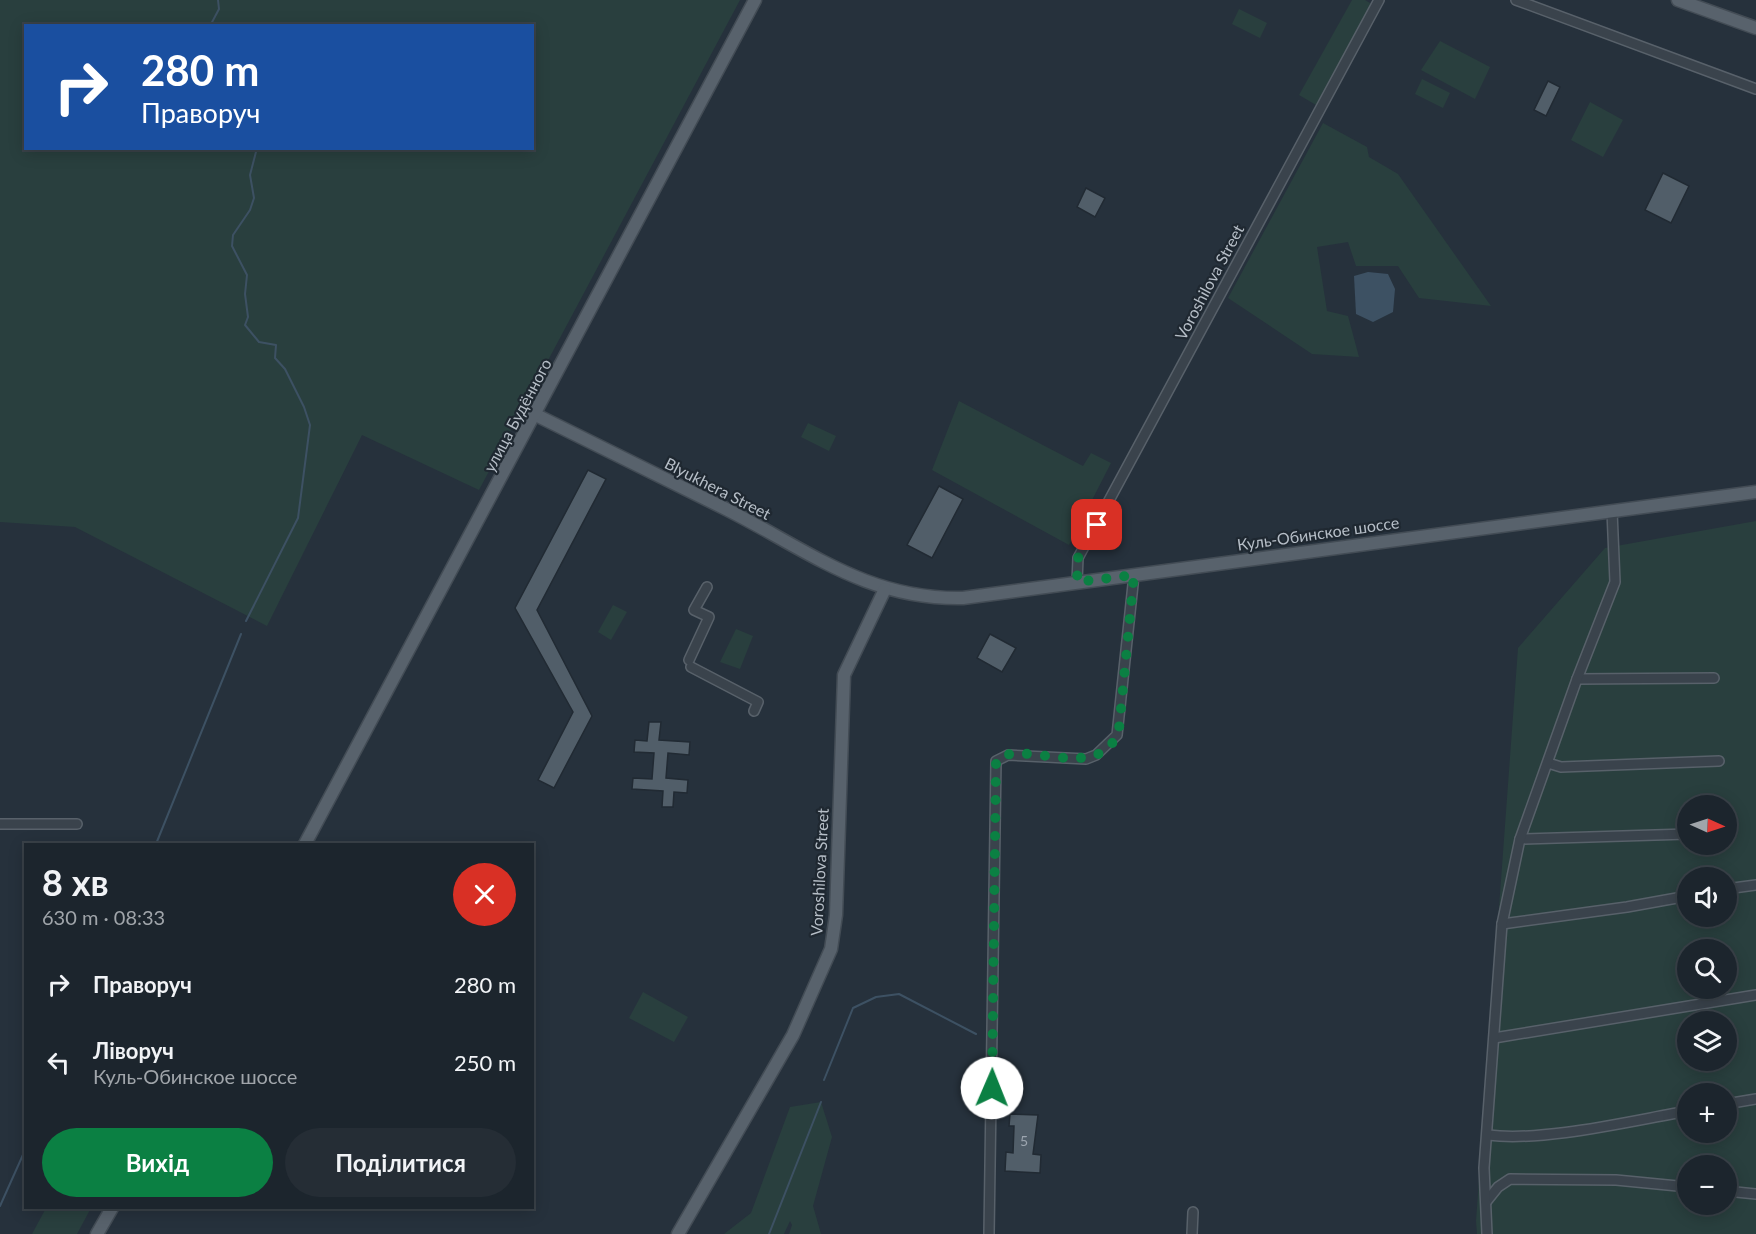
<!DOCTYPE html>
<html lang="uk">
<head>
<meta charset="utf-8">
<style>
	body { margin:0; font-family:Lato,sans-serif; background:#252d35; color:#f1f3f6; height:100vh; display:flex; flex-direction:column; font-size:22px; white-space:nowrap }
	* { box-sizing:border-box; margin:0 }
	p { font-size:20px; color:#a0a5aa }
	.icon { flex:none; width:33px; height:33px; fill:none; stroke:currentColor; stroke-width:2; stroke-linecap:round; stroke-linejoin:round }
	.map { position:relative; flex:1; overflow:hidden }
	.sheet { position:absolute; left:24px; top:843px; width:510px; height:366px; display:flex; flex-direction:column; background:#1c252d; border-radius:0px; box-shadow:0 3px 15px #0003,0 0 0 2px #3a4249 }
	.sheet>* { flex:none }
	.top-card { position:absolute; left:24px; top:24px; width:510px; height:126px; border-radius:0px; box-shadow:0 3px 15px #0003,0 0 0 2px #3a4249; background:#1a4fa0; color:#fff; overflow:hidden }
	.needle { width:39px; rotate:93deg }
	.tools { position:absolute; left:1677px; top:795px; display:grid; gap:12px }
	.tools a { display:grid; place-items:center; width:60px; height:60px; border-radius:50%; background:#1c252d; box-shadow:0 3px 15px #0003,0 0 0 2px #3a4249; font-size:30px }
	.pin { position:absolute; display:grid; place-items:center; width:51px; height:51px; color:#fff; margin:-26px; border-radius:12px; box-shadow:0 3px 9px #0006 }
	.me { position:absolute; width:66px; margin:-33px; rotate:1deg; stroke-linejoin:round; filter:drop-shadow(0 0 4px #0008) }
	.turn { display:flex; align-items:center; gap:21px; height:126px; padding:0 18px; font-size:27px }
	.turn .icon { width:78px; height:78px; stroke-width:2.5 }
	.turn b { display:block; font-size:42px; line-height:51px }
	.round { display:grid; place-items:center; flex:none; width:63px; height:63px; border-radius:32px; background:#252d35 }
	.summary { display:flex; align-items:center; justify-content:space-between; height:102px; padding:0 18px }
	h1 { font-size:36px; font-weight:700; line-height:45px }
	.primary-button { display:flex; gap:12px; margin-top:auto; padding:12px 18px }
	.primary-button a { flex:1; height:69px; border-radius:36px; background:#0b8043; color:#fff; font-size:24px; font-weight:700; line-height:69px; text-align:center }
	.primary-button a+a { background:#252d35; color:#f1f3f6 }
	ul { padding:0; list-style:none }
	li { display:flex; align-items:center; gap:18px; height:78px; padding:0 18px }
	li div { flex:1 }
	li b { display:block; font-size:22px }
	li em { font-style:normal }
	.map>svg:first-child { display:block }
	.green { fill:#293f3e; fill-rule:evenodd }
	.water { fill:#3d5163 }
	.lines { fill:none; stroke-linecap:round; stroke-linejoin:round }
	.stream { stroke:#3d5163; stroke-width:2 }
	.building { fill:#515e69; stroke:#212a33; stroke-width:1.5 }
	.minor-casing { stroke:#58616a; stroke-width:12 }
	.major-casing { stroke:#434c55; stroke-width:15 }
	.minor { stroke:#3a434c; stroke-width:9 }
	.major { stroke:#58626c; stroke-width:12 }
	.route { stroke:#0b8043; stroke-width:10; stroke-dasharray:0 18 }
	.labels { text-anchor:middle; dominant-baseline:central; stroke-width:4.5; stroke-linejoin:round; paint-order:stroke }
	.number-label { font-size:14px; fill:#9da6b0 }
	.street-label { font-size:16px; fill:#b6bec7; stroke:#1f2831 }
</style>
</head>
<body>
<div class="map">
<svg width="1756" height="1234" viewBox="0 0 1756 1234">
	<rect width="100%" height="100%" fill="#26313c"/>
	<g class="green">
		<path d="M0,0H740L479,490L362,435L267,626L75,527L0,522ZM26,26H532V148H26Z"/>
		<polygon points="1352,0 1365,0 1373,5 1316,105 1299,95"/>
		<polygon points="1239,9 1267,23 1260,38 1232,24"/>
		<polygon points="1440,41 1490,67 1475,99 1421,70"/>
		<polygon points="1422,79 1450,93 1443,108 1415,94"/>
		<polygon points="1590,102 1623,120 1603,157 1571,140"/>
		<polygon points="1323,123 1367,147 1369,157 1398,174 1491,306 1419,298 1398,266 1356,266 1348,242 1317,247 1327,311 1348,316 1359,357 1312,354 1228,298"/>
		<polygon points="959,401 1083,466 1091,453 1111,463 1069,545 932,470"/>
		<polygon points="808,423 836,436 829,451 801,437"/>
		<path d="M1756,521V1234H1477L1476,1221L1518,648L1605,548ZM1688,806H1726V844H1688ZM1688,878H1726V916H1688ZM1688,950H1726V988H1688ZM1688,1022H1726V1060H1688ZM1688,1094H1726V1132H1688ZM1688,1166H1726V1204H1688Z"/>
		<polygon points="613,605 627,612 611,640 598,632"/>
		<polygon points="736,629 753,636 740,669 720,662"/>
		<polygon points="643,992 688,1017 674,1042 629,1018"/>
		<polygon points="821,1102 832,1137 813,1206 821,1234 789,1234 792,1225 790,1221 784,1234 724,1234 751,1213 790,1107"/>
		<polygon points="46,1208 91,1208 77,1234 32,1234"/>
	</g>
	<polygon class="water" points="1368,272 1388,274 1395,289 1393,312 1373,322 1356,314 1354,276"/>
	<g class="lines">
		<g class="stream">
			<polyline points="210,26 219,9 218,0"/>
			<polyline points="246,621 298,518 310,425 304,407 285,369 275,358 276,345 259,342 245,325 248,317 245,294 247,275 232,246 233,235 250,210 254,198 250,175 257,148"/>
			<polyline points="156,844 241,634"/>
			<polyline points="824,1080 853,1008 876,997 899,994 976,1034"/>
			<polyline points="0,1206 26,1148"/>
			<polyline points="769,1234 821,1102"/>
		</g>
	</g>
	<g class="building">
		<polygon points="1548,81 1560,87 1546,116 1534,110"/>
		<polygon points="1663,173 1689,186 1671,223 1645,210"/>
		<polygon points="1086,188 1105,198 1095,217 1077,207"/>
		<polygon points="588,470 606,479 537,610 592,716 554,788 538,780 573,712 515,608"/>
		<polygon points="939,486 963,499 932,558 907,545"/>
		<polygon points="990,634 1016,648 1002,672 977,658"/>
		<polygon points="649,722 661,722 659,740 690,742 689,755 668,753 666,778 688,780 687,793 674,792 673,807 662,807 663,791 632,789 633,778 652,779 654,753 634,752 635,740 647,741"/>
		<polygon points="1010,1114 1038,1115 1033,1154 1041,1155 1040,1173 1005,1171 1006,1152 1013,1153 1014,1126 1009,1126"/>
	</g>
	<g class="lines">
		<defs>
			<g id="minor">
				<polyline points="1516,0 1756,89"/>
				<polyline points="1077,582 1078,558 1379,0"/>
				<polyline points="689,660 709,617 694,610 707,587"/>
				<polyline points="691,667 758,702 754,711"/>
				<polyline points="1577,679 1714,678"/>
				<polyline points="1548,763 1561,767 1719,761"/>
				<polyline points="0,824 77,824"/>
				<polyline points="1520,839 1688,834"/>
				<polyline points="1726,889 1756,885"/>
				<polyline points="1502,924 1627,907 1688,896"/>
				<polyline points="1494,1038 1756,995"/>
				<polyline points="1726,1104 1756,1099"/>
				<path d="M1488,1135C1544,1142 1630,1121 1688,1111"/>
				<polyline points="1726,1191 1756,1194"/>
				<polyline points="1486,1202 1498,1187 1510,1179 1616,1180 1688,1187"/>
				<polyline points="989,1234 996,761 1008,755 1086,759 1096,755 1117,735 1134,575"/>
				<polyline points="1192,1234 1193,1212"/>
				<polyline points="1487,1234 1484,1168 1502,924 1520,839 1577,679 1615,582 1612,511"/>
			</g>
			<g id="major">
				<polyline points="1678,0 1756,28"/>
				<path d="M536,415C600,446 664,478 728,510C809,551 868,600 963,598L1756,492"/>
				<polyline points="305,844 755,0"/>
				<polyline points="97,1234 112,1208"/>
				<polyline points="678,1234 793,1035 831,949 836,915 844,675 885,589"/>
			</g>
		</defs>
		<use href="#minor" class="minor-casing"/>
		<use href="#major" class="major-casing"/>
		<use href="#minor" class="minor"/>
		<use href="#major" class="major"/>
	</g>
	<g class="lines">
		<path class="route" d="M992,1088L996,761C1018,736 1102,787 1119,729L1134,575L1077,582L1078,558L1097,525"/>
	</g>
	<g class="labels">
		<g class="number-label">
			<text x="1024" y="1140">5</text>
		</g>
		<g class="street-label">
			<text transform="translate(1209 282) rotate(-62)">Voroshilova Street</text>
			<text transform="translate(517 415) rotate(-62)">улица Будённого</text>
			<text transform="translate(718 488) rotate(27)">Blyukhera Street</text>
			<text transform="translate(1318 533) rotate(-8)">Куль-Обинское шоссе</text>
			<text transform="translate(819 872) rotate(-87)">Voroshilova Street</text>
		</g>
	</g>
</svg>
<div class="tools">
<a><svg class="needle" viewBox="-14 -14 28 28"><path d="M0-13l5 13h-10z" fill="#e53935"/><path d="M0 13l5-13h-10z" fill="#a0a5aa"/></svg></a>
<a><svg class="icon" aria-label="sound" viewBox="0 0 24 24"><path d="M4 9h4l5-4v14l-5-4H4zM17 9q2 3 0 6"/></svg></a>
<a><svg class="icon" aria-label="search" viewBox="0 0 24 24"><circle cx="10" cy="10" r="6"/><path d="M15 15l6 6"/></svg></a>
<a><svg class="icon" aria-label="layers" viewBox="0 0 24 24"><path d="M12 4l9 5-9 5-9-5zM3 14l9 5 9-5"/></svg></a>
<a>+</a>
<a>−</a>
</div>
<div class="pin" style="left:1097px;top:525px;background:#d93025"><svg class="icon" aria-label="arrive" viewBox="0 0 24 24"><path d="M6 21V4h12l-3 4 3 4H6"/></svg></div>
<svg class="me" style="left:992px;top:1088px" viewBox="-20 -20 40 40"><circle r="19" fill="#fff"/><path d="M0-13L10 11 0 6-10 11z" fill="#0b8043"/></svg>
<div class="top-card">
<div class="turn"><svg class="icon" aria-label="right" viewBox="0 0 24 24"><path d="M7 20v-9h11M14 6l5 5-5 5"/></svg><div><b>280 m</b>Праворуч</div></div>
</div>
<section class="sheet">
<div class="summary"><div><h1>8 хв</h1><p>630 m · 08:33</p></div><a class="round" style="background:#d93025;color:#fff"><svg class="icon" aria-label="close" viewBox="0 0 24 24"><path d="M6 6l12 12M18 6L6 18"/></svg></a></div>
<ul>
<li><svg class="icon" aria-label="right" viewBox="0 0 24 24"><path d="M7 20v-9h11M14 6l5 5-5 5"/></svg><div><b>Праворуч</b></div><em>280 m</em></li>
<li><svg class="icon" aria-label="left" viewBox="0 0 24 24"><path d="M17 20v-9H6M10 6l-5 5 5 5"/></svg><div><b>Ліворуч</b><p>Куль-Обинское шоссе</p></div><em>250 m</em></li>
</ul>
<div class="primary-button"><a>Вихід</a><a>Поділитися</a></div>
</section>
</div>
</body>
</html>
